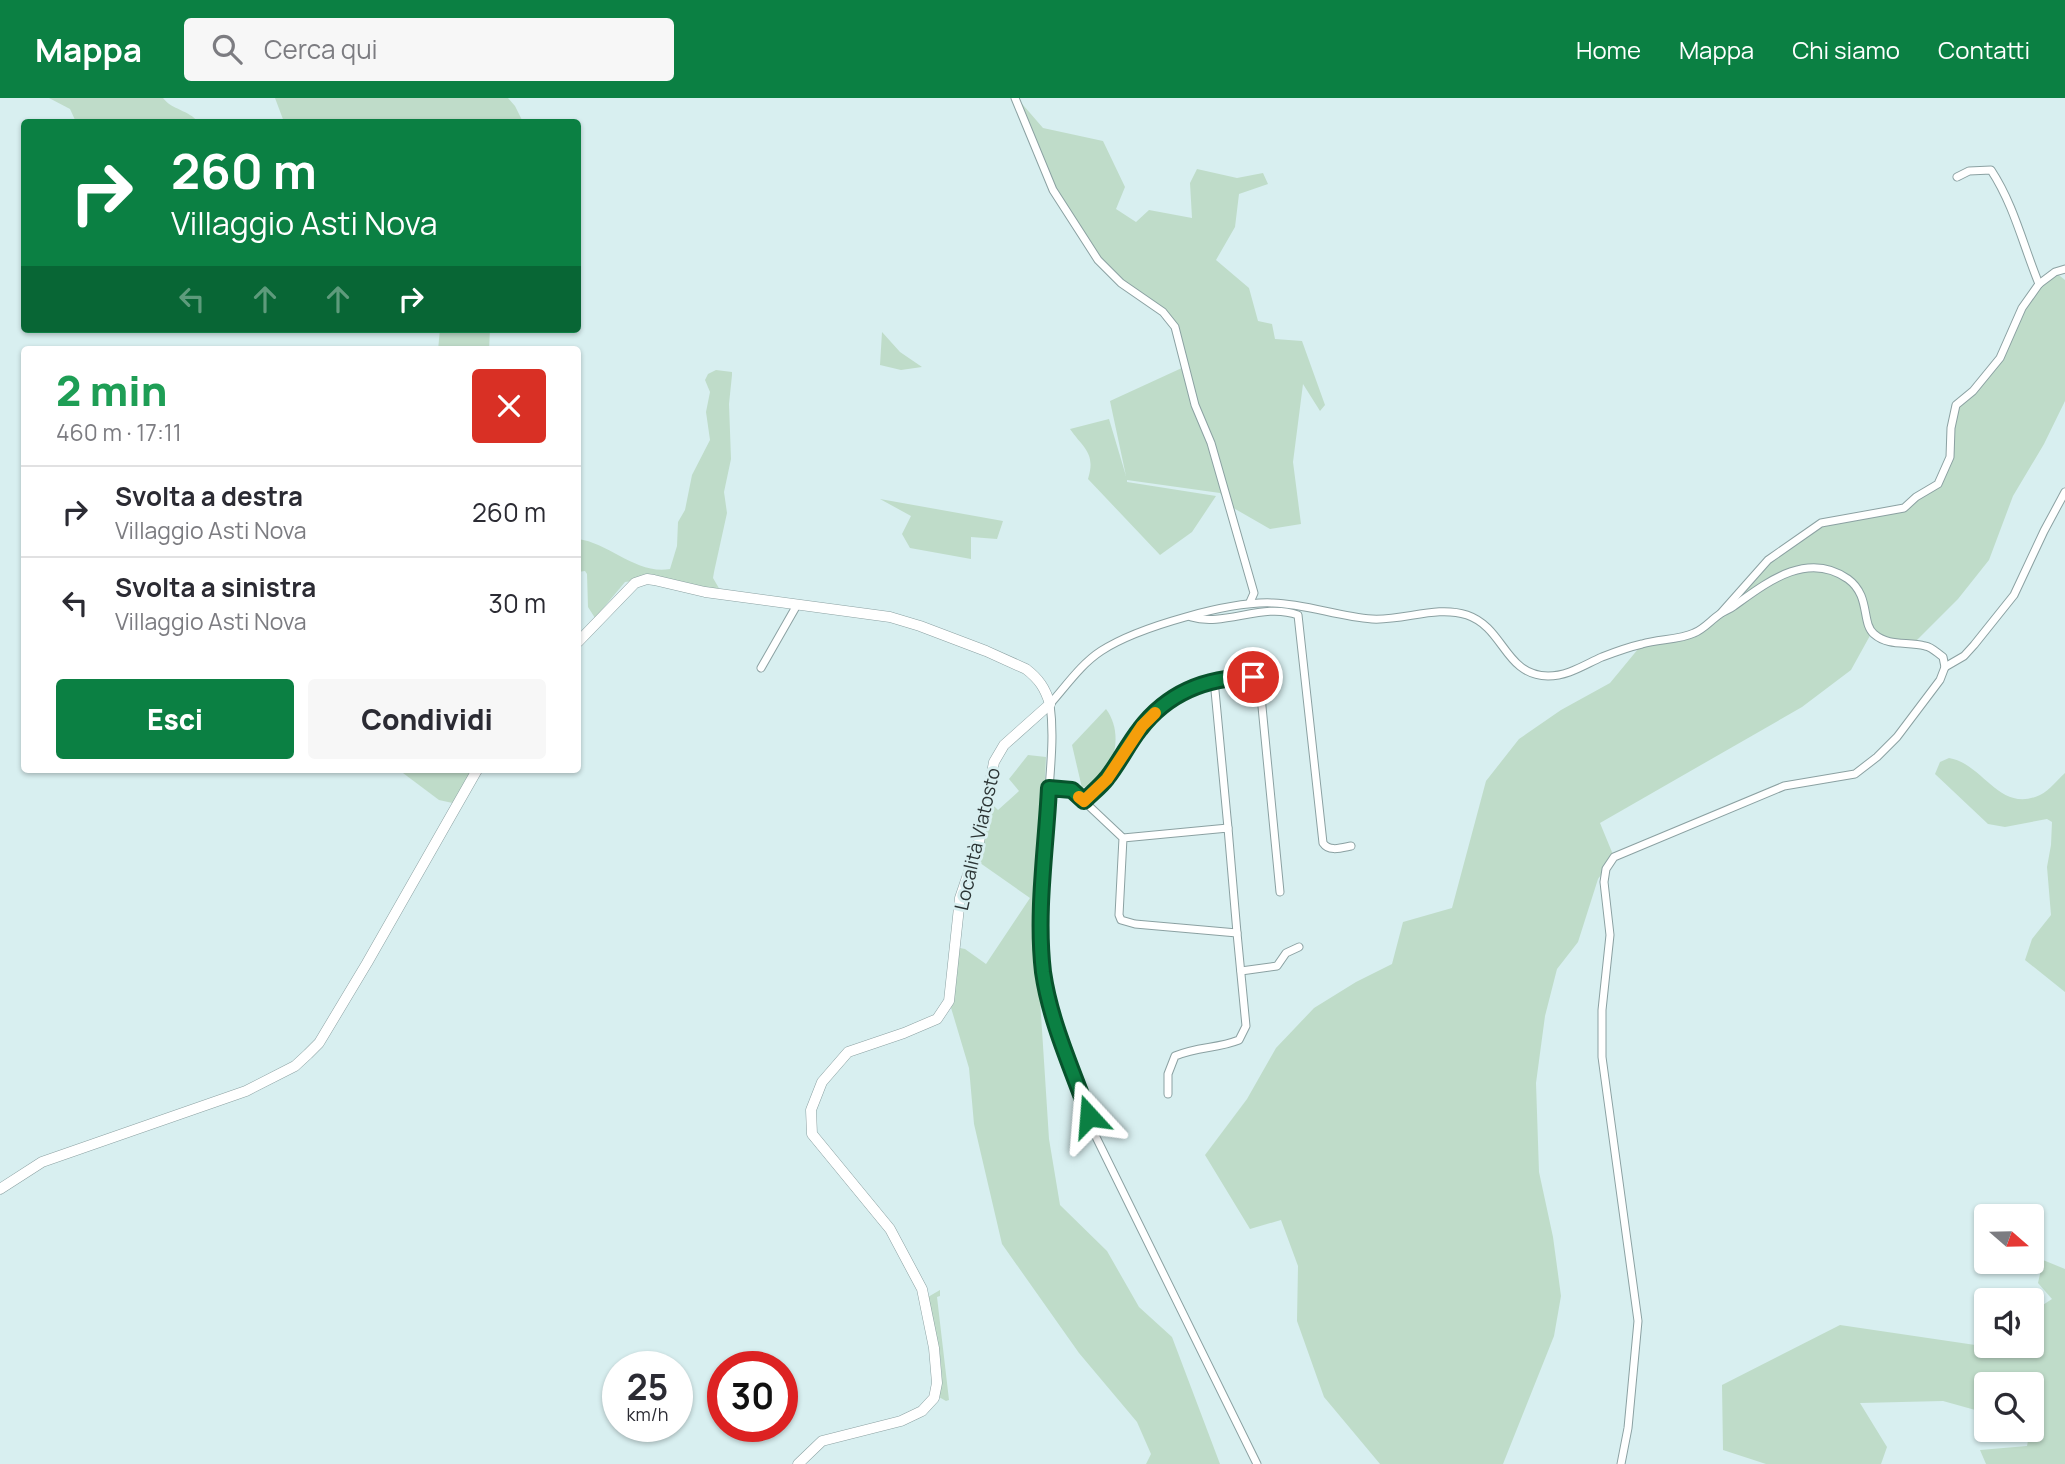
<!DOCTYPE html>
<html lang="it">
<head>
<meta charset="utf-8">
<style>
	body { margin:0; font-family:Manrope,sans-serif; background:#f7f7f7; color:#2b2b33; height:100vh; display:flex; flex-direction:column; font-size:26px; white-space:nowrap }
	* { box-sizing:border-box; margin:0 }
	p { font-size:23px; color:#7c7c81 }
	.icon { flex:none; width:38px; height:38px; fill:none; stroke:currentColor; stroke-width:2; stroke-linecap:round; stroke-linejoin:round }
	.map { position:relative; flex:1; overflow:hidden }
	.details { position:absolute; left:21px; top:248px; width:560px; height:427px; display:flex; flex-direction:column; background:#fff; border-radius:7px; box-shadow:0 2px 5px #0004 }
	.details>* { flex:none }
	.hud { position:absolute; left:21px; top:21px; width:560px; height:214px; border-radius:7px; box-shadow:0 2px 5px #0004; background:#0b8043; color:#fff; overflow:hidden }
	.needle { width:46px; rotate:110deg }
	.controls { position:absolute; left:1974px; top:1106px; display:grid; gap:14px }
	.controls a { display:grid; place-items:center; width:70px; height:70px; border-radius:7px; background:#fff; box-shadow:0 2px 5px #0004; font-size:35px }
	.speed { position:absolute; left:602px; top:1253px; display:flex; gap:14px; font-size:35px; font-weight:700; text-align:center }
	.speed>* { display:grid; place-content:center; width:91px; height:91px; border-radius:50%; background:#fff; box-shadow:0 2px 5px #0004; line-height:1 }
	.speed small { font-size:18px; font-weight:400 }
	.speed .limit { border:10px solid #d22; background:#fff; color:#111 }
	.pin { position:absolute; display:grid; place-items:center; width:60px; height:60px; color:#fff; margin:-30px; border:4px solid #fff; border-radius:50%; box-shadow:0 2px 7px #0007 }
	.me { position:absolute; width:77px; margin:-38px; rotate:341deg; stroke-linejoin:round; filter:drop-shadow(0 0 5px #0008) }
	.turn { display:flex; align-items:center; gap:24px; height:147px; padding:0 35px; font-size:32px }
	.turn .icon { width:91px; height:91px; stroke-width:2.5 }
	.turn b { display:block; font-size:49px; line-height:60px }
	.lanes { display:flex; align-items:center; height:66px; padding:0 35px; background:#0003; justify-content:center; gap:35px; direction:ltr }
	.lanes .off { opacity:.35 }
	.round { display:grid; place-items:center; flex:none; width:74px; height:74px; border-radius:7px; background:#f7f7f7 }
	.summary { display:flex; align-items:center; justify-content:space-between; height:119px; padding:0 35px }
	h1 { font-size:42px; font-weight:800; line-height:52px; color:#1e9e55 }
	.primary-button { display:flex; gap:14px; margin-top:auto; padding:14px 35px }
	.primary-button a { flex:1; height:80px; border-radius:7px; background:#0b8043; color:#fff; font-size:28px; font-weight:800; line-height:80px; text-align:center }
	.primary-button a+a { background:#f7f7f7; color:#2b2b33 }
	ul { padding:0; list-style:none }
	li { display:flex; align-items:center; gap:21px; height:91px; padding:0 35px; border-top:2px solid #e1e1e2 }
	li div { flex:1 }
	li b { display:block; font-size:26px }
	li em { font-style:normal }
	header { display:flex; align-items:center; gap:42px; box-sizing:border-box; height:98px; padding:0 35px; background:#0b8043; color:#fff }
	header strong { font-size:33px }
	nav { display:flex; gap:38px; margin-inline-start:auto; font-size:24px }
	.search { width:490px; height:63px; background:#f7f7f7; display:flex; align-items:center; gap:18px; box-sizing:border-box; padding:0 24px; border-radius:7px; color:#7c7c81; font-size:26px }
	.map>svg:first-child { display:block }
	.green { fill:#bfdcc9 }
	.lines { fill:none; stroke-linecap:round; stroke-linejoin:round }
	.street-casing { stroke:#8ba1a2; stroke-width:9 }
	.secondary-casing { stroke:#8ba1a2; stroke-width:11 }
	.street { stroke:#fff; stroke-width:7 }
	.secondary { stroke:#fff; stroke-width:10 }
	.route-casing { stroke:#07532c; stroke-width:18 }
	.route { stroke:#0b8043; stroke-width:12 }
	.slow { stroke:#f59e0b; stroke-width:12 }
	.labels { text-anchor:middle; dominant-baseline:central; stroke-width:6; stroke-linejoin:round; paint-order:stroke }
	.street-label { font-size:19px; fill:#2c3535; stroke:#d8eff0 }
</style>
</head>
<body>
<header>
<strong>Mappa</strong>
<div class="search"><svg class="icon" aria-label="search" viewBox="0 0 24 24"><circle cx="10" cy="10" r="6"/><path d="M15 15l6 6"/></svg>Cerca qui</div>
<nav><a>Home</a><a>Mappa</a><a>Chi siamo</a><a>Contatti</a></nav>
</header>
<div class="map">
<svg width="2065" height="1366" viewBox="0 0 2065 1366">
	<rect width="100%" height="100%" fill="#d8eff0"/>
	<g class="green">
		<path d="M49,0H163C172,12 189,12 198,24H76L70,11Z"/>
		<polygon points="275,0 508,0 515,8 523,24 284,24"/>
		<path d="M1017,0L1043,30L1103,43L1125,89L1116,111L1136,124L1149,112L1192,120L1190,85L1197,71L1237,80L1263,75L1268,86L1239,96L1235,129L1216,162L1249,190L1258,223L1272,226L1275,241L1302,243L1325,307L1320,313L1303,286L1293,364L1301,426L1270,431L1230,408L1220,395L1127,382V384L1216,398L1192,434L1160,457L1088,381C1096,355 1084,351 1070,331L1109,321L1126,378L1110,303L1184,269L1169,220L1109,175L1053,92Z"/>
		<polygon points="2055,174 2065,182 2065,303 2044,346 2013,398 1989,462 1958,501 1913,546 1901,546 1872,534 1851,572 1802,609 1600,725 1614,759 1598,781 1578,844 1557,871 1545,918 1536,985 1539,1074 1553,1139 1561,1198 1554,1238 1503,1366 1380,1366 1324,1299 1297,1223 1298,1168 1281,1122 1250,1131 1205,1057 1247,1001 1276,950 1314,910 1356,884 1392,866 1403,824 1452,810 1486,683 1519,641 1561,612 1610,585 1643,545 1694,535 1713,522 1767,464 1821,425 1904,410 1938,386 1950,359 1956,307 2000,260 2022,210 2039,186"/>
		<polygon points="440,231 490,231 489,252 438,252"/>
		<polygon points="882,234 900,254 922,269 901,272 880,267"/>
		<path d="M716,272L732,274V277L729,306L731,361L724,394L727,415L714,474L713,480L720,492L647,481L625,484L595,520L588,509L587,476L585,473L578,474V441C609,445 637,477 670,471L677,448L678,424L685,412L692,377L710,342L706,314L710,294L705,282L708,276Z"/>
		<polygon points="880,401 1003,423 997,441 971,439 971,461 910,450 902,436 911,418"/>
		<path d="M1106,611C1125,636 1115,681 1082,690L1072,647Z"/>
		<polygon points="1028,657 1046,659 1037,854 1049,1041 1060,1107 1107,1153 1139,1209 1172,1239 1220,1366 1146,1366 1151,1356 1137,1324 1079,1255 1002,1146 974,1026 969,970 949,903 955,849 965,851 986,866 1030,800 973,760 988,702 998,712 1019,693 1009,681"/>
		<path d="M1949,660C1983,665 1999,716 2040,697C2050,692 2057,682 2065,675V894L2025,862L2032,841L2051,817L2047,769L2051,747L2052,724L2047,721L2005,729L1988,726L1935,676L1940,664Z"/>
		<polygon points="399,672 477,672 457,706 439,702"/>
		<polygon points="2043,1162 2065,1171 2065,1366 1986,1366 1980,1352 2027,1348 2030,1332 2032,1332 2032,1286 1986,1286 1986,1315 1943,1303 1860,1305 1887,1349 1881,1366 1766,1366 1723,1352 1722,1287 1840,1227 1982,1248 1986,1245 1986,1248 2032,1248 2032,1214 2052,1201 2038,1185"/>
		<path d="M940,1192V1198L937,1199L949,1302L946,1303L939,1299C947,1269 934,1230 928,1199Z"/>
	</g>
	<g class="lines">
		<defs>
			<g id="street">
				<polyline points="1015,0 1053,92 1098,162 1121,185 1163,214 1175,229 1195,307 1211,345 1254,495 1250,504"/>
				<path d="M1957,79L1969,73L1991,72C2014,107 2023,147 2039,186"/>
				<polyline points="1721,515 1768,462 1821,425 1904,410 1916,399 1938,386 1950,359 1951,330 1956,307 1973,293 2000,260 2022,210 2039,186 2055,174 2065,171"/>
				<path d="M1191,519C1225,529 1263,504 1298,517L1323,745C1329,754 1341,750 1351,748"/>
				<polyline points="1945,569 1964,558 1974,547 2014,497 2044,433 2065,394"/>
				<polyline points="761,570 797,507"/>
				<polyline points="1214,582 1228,730"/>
				<polyline points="1049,690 1072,692 1123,740 1119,817 1121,822 1135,826 1237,835 1228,730 1123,740"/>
				<path d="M1084,703C1092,695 1101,688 1107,680C1120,665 1128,646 1140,631C1168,593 1208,580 1253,579L1260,588L1280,794"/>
				<polyline points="1241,873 1277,868 1286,855 1299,849"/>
				<path d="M1168,996V976L1175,958C1199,948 1216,951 1239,942L1246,928L1237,835"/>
				<path d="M1257,1366L1096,1039L1048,897C1035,830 1044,760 1049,692C1051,663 1054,635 1050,606C1066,588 1081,566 1101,553C1138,529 1230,503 1273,505C1307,506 1339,519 1372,521C1404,523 1436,507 1467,517C1505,530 1504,577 1548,578C1568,578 1584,567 1602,559C1615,554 1629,549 1642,546C1659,541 1679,542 1694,535C1704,531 1711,522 1720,516C1724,513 1729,512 1734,508C1766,485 1807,452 1848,481C1871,498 1861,525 1874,536C1889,549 1908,543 1925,548C1932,549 1937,555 1943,559L1945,569L1940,582L1897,639L1877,659L1855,676L1784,688L1614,759L1606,771L1604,784L1610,837L1602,912V959L1638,1223L1628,1330L1621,1366"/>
			</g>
			<g id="secondary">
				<path d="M578,544L635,485L647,481L654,482L705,494L890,519L920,528L986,553L1026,571C1039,581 1045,590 1050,606L1004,647L994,664L979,744L960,800L949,903L937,921L904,935L848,954L822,984L811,1012L812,1036L890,1131L922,1191L934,1250L937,1285L934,1300L922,1313L901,1323L822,1343L798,1366"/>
				<polyline points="0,1091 42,1064 246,993 295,968 308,956 319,945 367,865 477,672"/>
			</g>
		</defs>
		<use href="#street" class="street-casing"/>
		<use href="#secondary" class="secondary-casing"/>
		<use href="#street" class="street"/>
		<use href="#secondary" class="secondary"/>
	</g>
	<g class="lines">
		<defs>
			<path id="route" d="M1089,1018C1072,971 1050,923 1043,874C1036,813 1046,751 1049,690L1072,692L1084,703C1092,695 1101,688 1107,680C1119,665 1128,646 1140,631C1169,593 1208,579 1253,579"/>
		</defs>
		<use href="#route" class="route-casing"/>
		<use href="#route" class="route"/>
		<polyline class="slow" points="1079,699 1084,703 1107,681 1142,628 1155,615"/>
	</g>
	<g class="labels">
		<g class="street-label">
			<text transform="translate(977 741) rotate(-77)">Località Viatosto</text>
		</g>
	</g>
</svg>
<div class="controls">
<a><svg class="needle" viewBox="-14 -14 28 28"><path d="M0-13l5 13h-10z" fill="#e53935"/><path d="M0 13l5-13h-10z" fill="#7c7c81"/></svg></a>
<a><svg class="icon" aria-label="sound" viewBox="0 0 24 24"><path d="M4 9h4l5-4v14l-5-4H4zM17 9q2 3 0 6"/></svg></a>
<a><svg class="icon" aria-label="search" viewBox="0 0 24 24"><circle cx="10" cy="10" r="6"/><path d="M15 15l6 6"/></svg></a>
</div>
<div class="speed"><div>25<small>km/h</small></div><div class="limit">30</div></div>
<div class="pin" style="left:1253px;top:579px;background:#d93025"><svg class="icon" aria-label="arrive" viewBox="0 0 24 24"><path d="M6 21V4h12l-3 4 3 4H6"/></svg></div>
<svg class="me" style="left:1089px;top:1018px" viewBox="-20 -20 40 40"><path d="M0-17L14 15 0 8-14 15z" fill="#0b8043" stroke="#fff" stroke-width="4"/></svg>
<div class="hud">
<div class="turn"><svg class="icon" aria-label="right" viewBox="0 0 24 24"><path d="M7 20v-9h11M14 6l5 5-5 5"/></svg><div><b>260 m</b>Villaggio Asti Nova</div></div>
<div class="lanes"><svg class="icon off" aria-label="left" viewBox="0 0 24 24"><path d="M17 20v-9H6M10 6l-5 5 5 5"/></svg><svg class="icon off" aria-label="ahead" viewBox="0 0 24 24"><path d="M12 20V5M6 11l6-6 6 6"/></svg><svg class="icon off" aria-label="ahead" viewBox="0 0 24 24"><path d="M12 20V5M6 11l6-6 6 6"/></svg><svg class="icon" aria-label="right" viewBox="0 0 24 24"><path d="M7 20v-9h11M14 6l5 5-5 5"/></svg></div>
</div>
<section class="details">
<div class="summary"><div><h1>2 min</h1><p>460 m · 17:11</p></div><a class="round" style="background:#d93025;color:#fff"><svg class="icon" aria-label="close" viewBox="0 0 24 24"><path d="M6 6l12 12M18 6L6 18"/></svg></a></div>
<ul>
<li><svg class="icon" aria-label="right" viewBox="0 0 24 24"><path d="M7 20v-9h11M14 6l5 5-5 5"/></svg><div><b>Svolta a destra</b><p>Villaggio Asti Nova</p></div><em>260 m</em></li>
<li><svg class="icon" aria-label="left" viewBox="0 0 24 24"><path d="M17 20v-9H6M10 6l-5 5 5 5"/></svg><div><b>Svolta a sinistra</b><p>Villaggio Asti Nova</p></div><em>30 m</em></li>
</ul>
<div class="primary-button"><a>Esci</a><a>Condividi</a></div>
</section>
</div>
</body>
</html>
